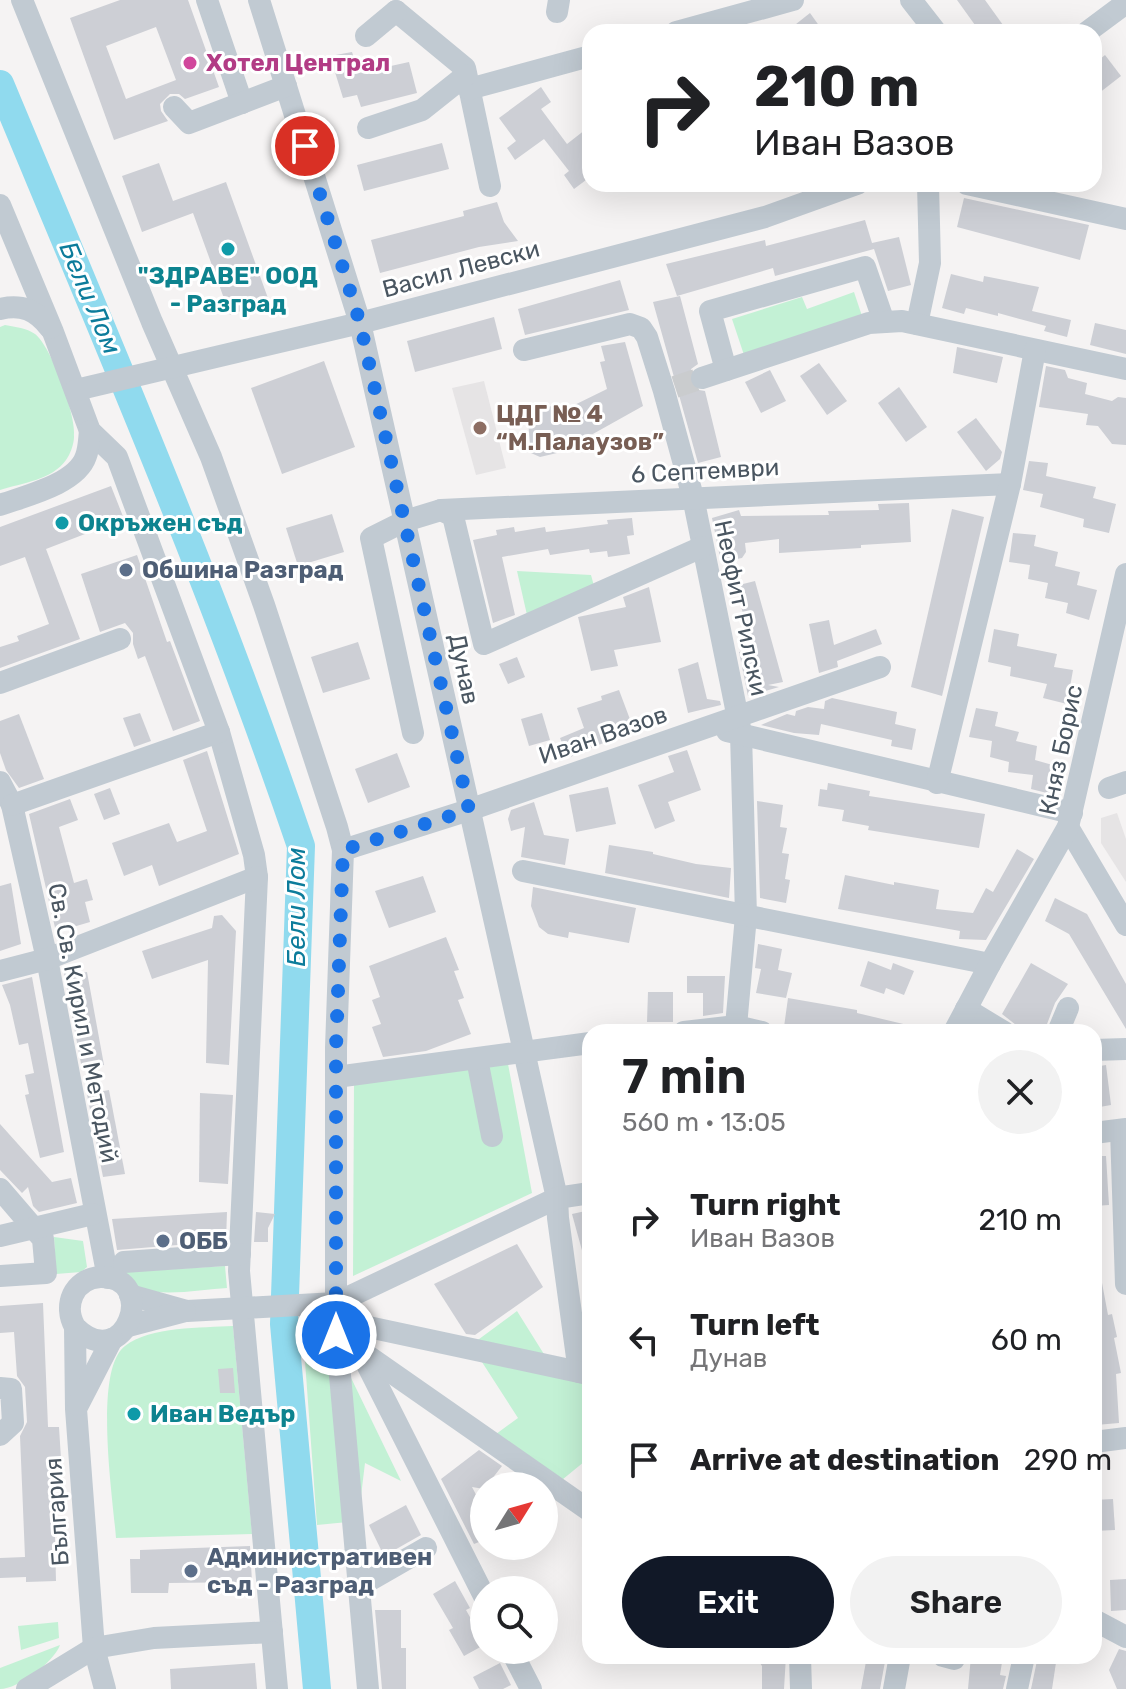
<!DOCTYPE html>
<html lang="en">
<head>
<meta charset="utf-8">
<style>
	body { margin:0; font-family:Rubik,sans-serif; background:#f2f2f2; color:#202124; height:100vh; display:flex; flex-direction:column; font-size:30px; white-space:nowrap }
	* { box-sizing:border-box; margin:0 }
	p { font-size:26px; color:#757577 }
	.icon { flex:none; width:44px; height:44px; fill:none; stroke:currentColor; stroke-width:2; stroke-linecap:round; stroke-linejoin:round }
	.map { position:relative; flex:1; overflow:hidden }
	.side { position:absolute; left:582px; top:1024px; width:520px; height:640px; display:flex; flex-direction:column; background:#fff; border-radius:24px; box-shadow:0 8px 32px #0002 }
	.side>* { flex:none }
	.guide { position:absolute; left:582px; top:24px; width:520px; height:168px; border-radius:24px; box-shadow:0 8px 32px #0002; background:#fff; color:#202124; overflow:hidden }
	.needle { width:52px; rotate:53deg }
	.controls { position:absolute; left:470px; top:1472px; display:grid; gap:16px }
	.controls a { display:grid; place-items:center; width:88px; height:88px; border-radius:50%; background:#fff; box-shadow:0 8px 32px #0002; font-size:40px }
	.pin { position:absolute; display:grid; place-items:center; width:68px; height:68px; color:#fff; margin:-34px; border:4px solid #fff; border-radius:50%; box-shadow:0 2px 8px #0007 }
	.me { position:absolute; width:88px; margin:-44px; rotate:0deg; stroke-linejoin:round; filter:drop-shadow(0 0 6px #0008) }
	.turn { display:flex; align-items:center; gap:28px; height:168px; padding:0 40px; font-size:36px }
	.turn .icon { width:104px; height:104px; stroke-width:2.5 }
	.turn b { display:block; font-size:56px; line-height:68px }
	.round { display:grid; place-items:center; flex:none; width:84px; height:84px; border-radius:42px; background:#f2f2f2 }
	.head { display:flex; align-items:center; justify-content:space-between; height:136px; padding:0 40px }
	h1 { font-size:48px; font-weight:600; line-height:60px }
	.primary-button { display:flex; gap:16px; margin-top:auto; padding:16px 40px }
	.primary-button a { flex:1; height:92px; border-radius:48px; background:#111827; color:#fff; font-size:32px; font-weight:600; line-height:92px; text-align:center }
	.primary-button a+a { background:#f2f2f2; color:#202124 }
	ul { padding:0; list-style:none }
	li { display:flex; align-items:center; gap:24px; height:120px; padding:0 40px }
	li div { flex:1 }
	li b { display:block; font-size:30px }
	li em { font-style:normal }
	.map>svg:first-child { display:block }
	.education { fill:#e6e4e5 }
	.green { fill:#c3f1d5 }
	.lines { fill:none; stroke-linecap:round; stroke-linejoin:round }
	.river { stroke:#90daee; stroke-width:28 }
	.building { fill:#cdcfd5; fill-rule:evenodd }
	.minor-tunnel { stroke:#caccce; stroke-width:22; stroke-dasharray:22 11; stroke-linecap:butt }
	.minor { stroke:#c1cad2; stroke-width:22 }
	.route { stroke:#1a73e8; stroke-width:14; stroke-dasharray:0 25.2 }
	.hotel-dot { fill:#d1479c; stroke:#fff; stroke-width:3 }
	.culture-dot { fill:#0f9aa8; stroke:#fff; stroke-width:3 }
	.education-dot { fill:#8d6e63; stroke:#fff; stroke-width:3 }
	.service-dot { fill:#5c6f8a; stroke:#fff; stroke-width:3 }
	.labels { text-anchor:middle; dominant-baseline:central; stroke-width:6; stroke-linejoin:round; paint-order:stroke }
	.hotel-label { font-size:24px; font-weight:bold; fill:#b23c85; stroke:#fff; text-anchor:start }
	.street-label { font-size:24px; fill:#4a5661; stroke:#fff }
	.culture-label { font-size:24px; font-weight:bold; fill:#0d838f; stroke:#fff; text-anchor:start }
	.education-label { font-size:24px; font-weight:bold; fill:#785e54; stroke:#fff; text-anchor:start }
	.service-label { font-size:24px; font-weight:bold; fill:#4e5e75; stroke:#fff; text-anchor:start }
	.water-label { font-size:26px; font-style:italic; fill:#0c7c9b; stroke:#fff }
</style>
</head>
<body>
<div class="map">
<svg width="1126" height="1689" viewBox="0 0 1126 1689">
	<rect width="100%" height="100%" fill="#f5f3f3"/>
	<g class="education">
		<polygon points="484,381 506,468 476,475 452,388"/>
		<polygon points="1117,813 1126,839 1126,882 1101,843 1101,818"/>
	</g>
	<g class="green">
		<polygon points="854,292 863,319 745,358 732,319 802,297 807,309"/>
		<path d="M5,325C16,327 26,328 35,334C51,346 77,416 74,437C74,444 70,455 66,460C52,480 22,483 0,490V327Z"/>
		<polygon points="517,571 591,575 594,586 527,615"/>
		<polygon points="508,1064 532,1193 353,1276 354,1084"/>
		<polygon points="54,1237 83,1241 87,1267 81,1272 56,1274"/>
		<path d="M225,1266L227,1288C204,1289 165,1297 143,1289C134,1286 130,1279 125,1272Z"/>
		<polygon points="517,1311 557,1375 590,1383 590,1457 557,1484 492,1437 518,1418 471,1345"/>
		<polygon points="302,1320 323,1320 401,1481 365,1463 358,1521 317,1525"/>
		<path d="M233,1326L252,1534L116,1538C113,1498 93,1370 125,1346C150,1326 202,1328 233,1326Z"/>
		<polygon points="58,1622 59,1638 21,1650 18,1626"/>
		<path d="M60,1645C54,1662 18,1689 0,1689V1668Z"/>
	</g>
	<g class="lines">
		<path class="river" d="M0,84C105,336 213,587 301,846L284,1324L317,1689"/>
	</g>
	<g class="building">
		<path d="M120,0H188L219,87L185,99L179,94H170L160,104L161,111L168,121L114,140L70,18ZM156,27L176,80L126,99L106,46Z"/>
		<polygon points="957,0 985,0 1008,32 980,32"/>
		<polygon points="810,13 820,27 813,32 786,32"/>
		<polygon points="352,52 359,73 409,62 417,93 361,107 357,95 343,98 330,56"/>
		<polygon points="1105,55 1121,76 1094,97 1094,64"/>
		<polygon points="541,87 551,102 541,109 567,144 590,126 590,177 574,189 564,175 569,171 544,139 515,160 507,148 516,141 499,118"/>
		<polygon points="442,143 449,169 364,191 357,165"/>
		<polygon points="159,163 173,201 226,182 269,301 230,315 193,213 142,232 122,176"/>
		<polygon points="964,198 1089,225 1080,260 957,227"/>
		<polygon points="497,202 504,222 518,241 479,247 380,273 371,240 464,216 463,211"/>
		<polygon points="865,220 872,243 899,237 911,285 888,291 874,249 775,276 773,268 677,296 666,264 765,240 766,246"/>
		<polygon points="951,274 983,282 984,276 1039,287 1032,311 1071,320 1067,337 1044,331 1046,326 998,313 998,316 966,308 964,314 942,308"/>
		<polygon points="620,280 629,310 525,335 518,309"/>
		<polygon points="680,296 698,364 691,369 689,382 693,389 705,391 721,457 698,463 653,302"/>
		<polygon points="494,317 502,349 415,372 407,341"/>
		<polygon points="1095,323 1126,330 1126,354 1090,345"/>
		<polygon points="625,342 643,406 575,444 556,448 557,453 540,457 531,453 527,411 552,406 554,415 607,389 600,362 605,361 601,346"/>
		<polygon points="957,347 1003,357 997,383 953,373"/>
		<polygon points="324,361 355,447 282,474 251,388"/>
		<polygon points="819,363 847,401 827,415 800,376"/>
		<polygon points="1046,366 1065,370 1068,378 1087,383 1085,394 1112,401 1118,397 1126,398 1126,445 1112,444 1098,426 1086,425 1088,414 1039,407"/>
		<polygon points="770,370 786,401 761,413 745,382"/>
		<polygon points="899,387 927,427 906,442 878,403"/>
		<polygon points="976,418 1002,452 1000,459 986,471 957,432"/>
		<polygon points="1029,461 1048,463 1046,476 1096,487 1093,498 1116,504 1109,533 1083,527 1084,519 1040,507 1043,494 1023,490"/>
		<polygon points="111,486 124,519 46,549 80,639 0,668 0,647 19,641 17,636 49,624 25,557 0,566 0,527"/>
		<polygon points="909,503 911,542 861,545 861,548 779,553 779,539 745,543 746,552 742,558 721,562 712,518 739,510 741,516 829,515 828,511 879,510 878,504"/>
		<polygon points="952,509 984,517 942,696 911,687"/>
		<polygon points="332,514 344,552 298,566 286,528"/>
		<polygon points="632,518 634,535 627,536 630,554 608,557 607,551 590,553 589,549 550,555 548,549 502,557 515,615 493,623 473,540 497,535 496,530 514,527 515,532 545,527 546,532 608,524 607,520"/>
		<polygon points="1013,533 1036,535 1034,546 1058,552 1055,566 1080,572 1077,585 1097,590 1089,620 1066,613 1068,603 1045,598 1048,583 1028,579 1030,565 1009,562"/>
		<polygon points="137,555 167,642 170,641 200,721 173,731 145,656 138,659 133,644 133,633 125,623 100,632 81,574"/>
		<polygon points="755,581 783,682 768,685 779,687 748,696 739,652 752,649 752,644 735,586"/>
		<polygon points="649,587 661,642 614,650 618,666 591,671 578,617 626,607 623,597"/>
		<polygon points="829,620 834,645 876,629 882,644 837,661 838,667 819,673 809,624"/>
		<polygon points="994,629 1019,634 1017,646 1057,654 1054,667 1073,670 1067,704 1043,698 1047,684 1010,676 1011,667 988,662"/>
		<polygon points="358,642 370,679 323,693 311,657"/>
		<polygon points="517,657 525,677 508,684 499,664"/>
		<polygon points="698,662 707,699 720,701 721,705 688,713 678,669"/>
		<polygon points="619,690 634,730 568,758 560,738 584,728 577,708 602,700 601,696"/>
		<polygon points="832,698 897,712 895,724 916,729 912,750 891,746 892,740 821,724 819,735 794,733 761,725 787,714 795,716 796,711 808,707 824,709 825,701"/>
		<polygon points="976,708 998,712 995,726 1019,732 1016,741 1037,746 1035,760 1056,766 1051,794 1031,789 1033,775 1008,772 1009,762 990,757 992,741 969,737"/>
		<polygon points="140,713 151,741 134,747 123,718"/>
		<polygon points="542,713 550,740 529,746 521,719"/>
		<polygon points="19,714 44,779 19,788 6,770 0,753 0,721"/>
		<polygon points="687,750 701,790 668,802 675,821 655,829 638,785 674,772 668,756"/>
		<polygon points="207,751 239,854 159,886 152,865 124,876 112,843 169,823 177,842 207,831 183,760"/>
		<polygon points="397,753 410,787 368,803 355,769"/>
		<polygon points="828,783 870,791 869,796 985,814 979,848 868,830 869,826 842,821 844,810 818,806 820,789 827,790"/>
		<polygon points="608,787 616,824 576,832 569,795"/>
		<polygon points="110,788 120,814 104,820 94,794"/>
		<polygon points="70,799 78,820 59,827 74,883 87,879 93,900 85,902 90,922 56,932 29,814"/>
		<polygon points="757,801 783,805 780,827 787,828 782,853 789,854 785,879 790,880 786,903 760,898"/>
		<polygon points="534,802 544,835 569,839 565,865 521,857 525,827 511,831 508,819 511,810"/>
		<polygon points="609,845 653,852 653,854 696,864 731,868 729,898 605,873"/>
		<polygon points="1017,849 1034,859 986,940 959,939 960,931 838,909 845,875 894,885 894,882 939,890 936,909 973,913 986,888 993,892"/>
		<polygon points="423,876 436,912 389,928 375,891"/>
		<polygon points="11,883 21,944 0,951 0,886"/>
		<polygon points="533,887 636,908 629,943 569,932 568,938 548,934 539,927 531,906"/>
		<polygon points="1055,898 1087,914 1126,984 1126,1029 1069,934 1045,921"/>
		<polygon points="222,915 236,931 229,1065 206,1063 208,960 152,979 142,951 212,928 214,916"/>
		<polygon points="446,937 459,970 454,971 464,998 458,1000 471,1034 426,1051 383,1057 372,1027 381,1024 372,1000 380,997 369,966"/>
		<polygon points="758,944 782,949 778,970 792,973 786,998 756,993 761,969 755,968"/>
		<polygon points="868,961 891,970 893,963 914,971 904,995 886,988 884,994 860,986"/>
		<polygon points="1031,963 1068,984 1055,1003 1044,1032 1018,1032 1016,1025 1002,1014"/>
		<polygon points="74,964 76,974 87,972 104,1065 82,1069 63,968"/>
		<polygon points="687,976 725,976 723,1013 703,1016 703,993 687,993"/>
		<polygon points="32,977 64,1152 40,1158 25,1095 29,1094 25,1075 34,1073 28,1043 19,1045 10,1005 2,985"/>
		<polygon points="648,992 673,992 673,1022 647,1022"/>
		<polygon points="788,998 857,1010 857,1013 916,1027 915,1032 823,1032 784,1027"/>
		<polygon points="1106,1065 1111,1105 1094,1108 1094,1067"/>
		<polygon points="109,1090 125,1174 103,1177 87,1094"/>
		<polygon points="200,1093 233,1095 228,1184 199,1182"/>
		<polygon points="0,1124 52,1182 71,1178 77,1203 39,1212 33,1206 28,1187 22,1193 0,1170"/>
		<polygon points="1094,1156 1106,1156 1109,1205 1094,1206"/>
		<polygon points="590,1210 590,1264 586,1265 572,1214"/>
		<polygon points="227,1212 226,1241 117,1250 112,1219"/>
		<polygon points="256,1212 275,1214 268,1228 268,1242 254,1242"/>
		<polygon points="517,1244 543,1287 475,1335 466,1334 434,1284"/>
		<polygon points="1094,1272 1100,1272 1108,1315 1112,1314 1117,1337 1114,1338 1121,1373 1116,1374 1119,1423 1096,1425"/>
		<polygon points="43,1303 48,1427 59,1427 61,1459 53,1460 56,1581 26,1582 26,1577 0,1578 0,1558 25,1557 20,1436 27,1422 25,1387 17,1376 14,1332 0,1333 0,1306"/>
		<polygon points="233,1368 235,1393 220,1393 218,1369"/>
		<polygon points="479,1450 502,1466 484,1489 472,1487 484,1510 484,1540 474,1544 441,1479"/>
		<polygon points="1113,1499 1115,1530 1094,1531 1094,1500"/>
		<polygon points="406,1505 421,1535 384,1556 369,1525"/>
		<polygon points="250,1546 252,1582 169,1583 168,1593 131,1593 130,1559 140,1559 140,1550"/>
		<polygon points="1126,1579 1126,1610 1111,1611 1110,1580"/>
		<polygon points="455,1581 470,1608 466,1610 484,1642 484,1645 464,1656 449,1630 453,1628 433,1594"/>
		<polygon points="375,1610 401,1610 401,1648 406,1648 406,1689 382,1689"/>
		<polygon points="1119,1649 1126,1651 1126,1689 1117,1689 1109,1670"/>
		<polygon points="755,1656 786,1656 784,1689 762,1689 762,1666"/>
		<polygon points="867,1656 886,1656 880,1689 861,1689"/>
		<polygon points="971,1656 1003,1656 1000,1675 1006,1676 1003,1689 968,1689"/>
		<polygon points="1038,1656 1057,1656 1052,1689 1031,1689"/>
		<polygon points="255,1663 257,1689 171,1689 170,1669"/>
		<polygon points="500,1663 511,1685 503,1689 479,1689 473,1677"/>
	</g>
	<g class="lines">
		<polyline class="minor-tunnel" points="675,387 702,378"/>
		<g class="minor">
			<polyline points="22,0 152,322 211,457 264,605 337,827 343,850 336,1048 336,1303 484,1596"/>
			<polyline points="207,0 242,103"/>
			<polyline points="259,0 360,323 557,1198 558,1218 579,1372 590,1375"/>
			<polyline points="911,0 936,32"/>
			<polyline points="396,11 465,68 490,186"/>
			<polyline points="557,12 559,0"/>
			<polyline points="676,32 793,0"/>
			<polyline points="1087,32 1126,3"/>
			<polyline points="366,36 396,11"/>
			<polyline points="469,89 590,56"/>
			<polyline points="174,107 189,123 286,86"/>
			<polyline points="368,128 422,110 466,75"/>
			<polyline points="967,184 1126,219"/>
			<polyline points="0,205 53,332 90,431 117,457 219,732 254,855 257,877 239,1271 277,1689"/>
			<path d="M0,309C22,304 36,310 50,328"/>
			<polyline points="917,324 930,263 928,184"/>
			<polyline points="524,350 630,324 641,328 647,337 664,391 693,497 741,733 746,916 736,1026"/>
			<polyline points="726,370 710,311 865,267 884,322"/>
			<polyline points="702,378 869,323 902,321 1126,369"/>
			<polyline points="76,390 360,323 765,217 857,184"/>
			<path d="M0,505C25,496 77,484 86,456C89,448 89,439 90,431"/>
			<polyline points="441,510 453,516 484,644 702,547"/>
			<polyline points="0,683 120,639"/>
			<polyline points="727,731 1072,813"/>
			<polyline points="413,733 371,538 405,521 441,510 1010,484"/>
			<polyline points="0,782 12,805 47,959 108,1278"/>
			<polyline points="937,783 1010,484 1035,350"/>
			<polyline points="1109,788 1126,782"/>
			<polyline points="12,805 219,732"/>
			<polyline points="1068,827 1126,925"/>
			<polyline points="343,850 469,810 880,667"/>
			<polyline points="523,871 990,964"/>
			<polyline points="0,971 47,959 257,877"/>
			<polyline points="966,1009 1004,1032"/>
			<polyline points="684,1032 736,1026 762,1032"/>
			<polyline points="954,1032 990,964 1068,827 1126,574"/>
			<polyline points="1058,1032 1068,1008"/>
			<polyline points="1094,1050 1126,1049"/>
			<polyline points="477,1059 492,1136"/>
			<polyline points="336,1077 590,1043"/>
			<polyline points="1121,1130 1126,1284"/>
			<polyline points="1094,1133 1126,1129"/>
			<polyline points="0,1189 43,1239 46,1273 0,1276"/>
			<polyline points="0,1236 93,1214"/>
			<polyline points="124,1262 240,1254"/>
			<polyline points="130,1295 187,1311 336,1303 557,1198 590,1193"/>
			<polyline points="334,1308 368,1689"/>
			<polyline points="345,1322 579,1372"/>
			<polyline points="128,1326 185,1311"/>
			<path d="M75,1327C126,1377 160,1275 100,1277C73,1279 63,1306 75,1327L76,1409L94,1648L105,1689"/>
			<polyline points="365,1354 590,1511"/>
			<polyline points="0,1388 11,1389 13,1423 0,1435"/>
			<polyline points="78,1405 112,1339"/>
			<polyline points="1094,1442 1126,1438"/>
			<polyline points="358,1587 426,1548"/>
			<polyline points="1094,1620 1126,1637"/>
			<polyline points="511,1650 531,1689"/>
			<polyline points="800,1656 801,1689"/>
			<polyline points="943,1656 954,1659"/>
			<polyline points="27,1689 94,1648 154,1638 272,1632"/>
			<polyline points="894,1689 900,1656"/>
			<polyline points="1017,1689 1024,1656"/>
		</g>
	</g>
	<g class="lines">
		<polyline class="route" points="305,146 360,323 469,810 343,850 336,1048 336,1303 334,1303 336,1335"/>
	</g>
	<circle class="hotel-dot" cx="190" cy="63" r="8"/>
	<g class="culture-dot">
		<circle cx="228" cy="249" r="8"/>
		<circle cx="62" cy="523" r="8"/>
		<circle cx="134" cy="1414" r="8"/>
	</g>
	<circle class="education-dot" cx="480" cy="428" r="8"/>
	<g class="service-dot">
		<circle cx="126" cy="570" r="8"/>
		<circle cx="163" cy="1241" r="8"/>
		<circle cx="191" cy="1571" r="8"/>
	</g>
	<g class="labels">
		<g class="hotel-label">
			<text x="206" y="63">Хотел Централ</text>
		</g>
		<g class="street-label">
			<text transform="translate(461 269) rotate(-15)">Васил Левски</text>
			<text transform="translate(705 471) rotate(-3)">6 Септември</text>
			<text transform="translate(741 608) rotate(78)">Неофит Рилски</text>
			<text transform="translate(464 669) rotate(78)">Дунав</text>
			<text transform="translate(603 735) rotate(-19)">Иван Вазов</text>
			<text transform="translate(1061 750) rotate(-78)">Княз Борис</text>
			<text transform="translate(83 1023) rotate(79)">Св. Св. Кирил и Методий</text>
			<text transform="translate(57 1512) rotate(-94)">България</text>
		</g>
		<g class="culture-label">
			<text x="228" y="276" text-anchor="middle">"ЗДРАВЕ" ООД<tspan x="228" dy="28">- Разград</tspan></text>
			<text x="78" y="523">Окръжен съд</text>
			<text x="150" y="1414">Иван Ведър</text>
		</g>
		<g class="education-label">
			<text x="496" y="414">ЦДГ № 4<tspan x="496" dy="28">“М.Палаузов”</tspan></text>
		</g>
		<g class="service-label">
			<text x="142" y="570">Обшина Разград</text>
			<text x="179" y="1241">ОББ</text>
			<text x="207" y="1557">Административен<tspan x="207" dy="28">съд - Разград</tspan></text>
		</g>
		<g class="water-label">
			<text transform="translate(90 298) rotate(67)">Бели Лом</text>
			<text transform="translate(296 907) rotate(-90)">Бели Лом</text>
		</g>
	</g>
</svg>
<div class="controls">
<a><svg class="needle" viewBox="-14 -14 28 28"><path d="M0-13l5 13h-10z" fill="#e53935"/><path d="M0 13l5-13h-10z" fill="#757577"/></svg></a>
<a><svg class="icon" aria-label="search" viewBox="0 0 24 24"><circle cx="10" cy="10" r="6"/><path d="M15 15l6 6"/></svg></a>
</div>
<div class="pin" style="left:305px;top:146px;background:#d93025"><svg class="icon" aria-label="arrive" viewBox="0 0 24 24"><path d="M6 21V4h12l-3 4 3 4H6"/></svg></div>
<svg class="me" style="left:336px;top:1335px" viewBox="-20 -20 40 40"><circle r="17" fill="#1a73e8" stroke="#fff" stroke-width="3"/><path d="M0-11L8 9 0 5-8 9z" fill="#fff"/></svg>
<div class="guide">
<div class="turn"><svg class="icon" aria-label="right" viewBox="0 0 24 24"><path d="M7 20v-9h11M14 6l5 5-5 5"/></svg><div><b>210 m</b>Иван Вазов</div></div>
</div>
<section class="side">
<div class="head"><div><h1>7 min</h1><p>560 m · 13:05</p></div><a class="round"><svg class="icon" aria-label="close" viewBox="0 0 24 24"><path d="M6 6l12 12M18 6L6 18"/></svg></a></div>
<ul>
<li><svg class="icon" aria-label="right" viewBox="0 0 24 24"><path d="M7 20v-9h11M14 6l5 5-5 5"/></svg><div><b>Turn right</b><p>Иван Вазов</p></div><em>210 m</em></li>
<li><svg class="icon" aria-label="left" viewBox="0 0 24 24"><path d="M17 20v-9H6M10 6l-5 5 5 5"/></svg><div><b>Turn left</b><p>Дунав</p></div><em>60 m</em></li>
<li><svg class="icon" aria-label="arrive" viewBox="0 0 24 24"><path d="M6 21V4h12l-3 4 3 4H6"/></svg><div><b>Arrive at destination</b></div><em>290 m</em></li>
</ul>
<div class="primary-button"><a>Exit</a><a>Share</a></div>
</section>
</div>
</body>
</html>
